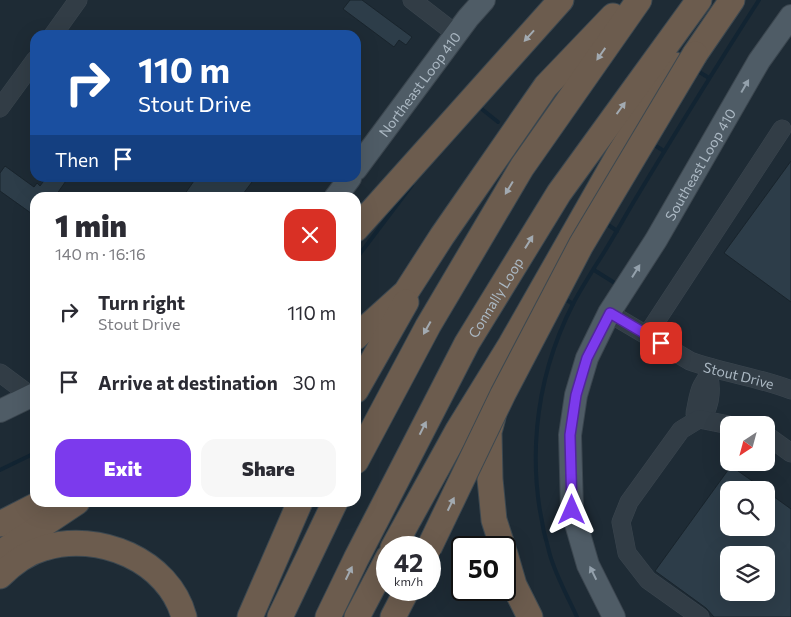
<!DOCTYPE html>
<html lang="en">
<head>
<meta charset="utf-8">
<style>
	body { margin:0; font-family:Commissioner,sans-serif; background:#f7f7f7; color:#2b2b33; height:100vh; display:flex; flex-direction:column; font-size:19px; white-space:nowrap }
	* { box-sizing:border-box; margin:0 }
	p { font-size:16px; color:#7c7c81 }
	.icon { flex:none; width:28px; height:28px; fill:none; stroke:currentColor; stroke-width:2; stroke-linecap:round; stroke-linejoin:round }
	.map { position:relative; flex:1; overflow:hidden }
	.panel { position:absolute; left:30px; top:192px; width:331px; height:315px; display:flex; flex-direction:column; background:#fff; border-radius:15px; box-shadow:0 5px 20px #0002 }
	.panel>* { flex:none }
	.guide { position:absolute; left:30px; top:30px; width:331px; height:152px; border-radius:15px; box-shadow:0 5px 20px #0002; background:#1a4fa0; color:#fff; overflow:hidden }
	.needle { width:32px; rotate:216deg }
	.controls { position:absolute; left:720px; top:416px; display:grid; gap:10px }
	.controls a { display:grid; place-items:center; width:55px; height:55px; border-radius:10px; background:#fff; box-shadow:0 5px 20px #0002; font-size:25px }
	.speed { position:absolute; left:376px; top:536px; display:flex; gap:10px; font-size:25px; font-weight:700; text-align:center }
	.speed>* { display:grid; place-content:center; width:65px; height:65px; border-radius:50%; background:#fff; box-shadow:0 5px 20px #0002; line-height:1 }
	.speed small { font-size:12px; font-weight:400 }
	.speed .limit { border:2px solid #111; border-radius:8px; background:#fff; color:#111 }
	.pin { position:absolute; display:grid; place-items:center; width:42px; height:42px; color:#fff; margin:-21px; border-radius:10px; box-shadow:0 2px 8px #0006 }
	.me { position:absolute; width:55px; margin:-28px; rotate:0deg; stroke-linejoin:round; filter:drop-shadow(0 0 4px #0008) }
	.turn { display:flex; align-items:center; gap:18px; height:105px; padding:0 25px; font-size:22px }
	.turn .icon { width:65px; height:65px; stroke-width:2.5 }
	.turn b { display:block; font-size:35px; line-height:42px }
	.then { display:flex; align-items:center; height:48px; padding:0 25px; background:#0003; gap:10px; font-size:19px }
	.round { display:grid; place-items:center; flex:none; width:52px; height:52px; border-radius:15px; background:#f7f7f7 }
	.head { display:flex; align-items:center; justify-content:space-between; height:85px; padding:0 25px }
	h1 { font-size:30px; font-weight:800; line-height:38px }
	.button { display:flex; gap:10px; margin-top:auto; padding:10px 25px }
	.button a { flex:1; height:58px; border-radius:15px; background:#7c3aed; color:#fff; font-size:20px; font-weight:800; line-height:58px; text-align:center }
	.button a+a { background:#f7f7f7; color:#2b2b33 }
	ul { padding:0; list-style:none }
	li { display:flex; align-items:center; gap:15px; height:70px; padding:0 25px }
	li div { flex:1 }
	li b { display:block; font-size:19px }
	li em { font-style:normal }
	.map>svg:first-child { display:block }
	.lines { fill:none; stroke-linecap:round; stroke-linejoin:round }
	.stream { stroke:#122432; stroke-width:4 }
	.building { fill:#2d3d49; stroke:#19242c; fill-rule:evenodd }
	.minor-casing { stroke:#3b464f; stroke-width:19 }
	.major-casing { stroke:#3b464f; stroke-width:24 }
	.highway-casing { stroke:#3c4850; stroke-width:27 }
	.minor { stroke:#323d46; stroke-width:18 }
	.major { stroke:#4f5c66; stroke-width:22 }
	.highway { stroke:#6c5c4e; stroke-width:25 }
	.highway-bridge-casing { stroke:#3c4850; stroke-width:27; stroke-linecap:butt }
	.highway-bridge { stroke:#6c5c4e; stroke-width:25 }
	.oneway { fill:#a2aab1 }
	.oneway2 { fill:#94a1ac }
	.route-casing { stroke:#51269a; stroke-width:12 }
	.route { stroke:#7c3aed; stroke-width:9 }
	.labels { text-anchor:middle; dominant-baseline:central; stroke-width:5; stroke-linejoin:round; paint-order:stroke }
	.street-label { font-size:14px; fill:#abb8c3; stroke:#17222a }
</style>
</head>
<body>
<div class="map">
<svg width="791" height="617" viewBox="0 0 791 617">
	<rect width="100%" height="100%" fill="#1e2b35"/>
	<g class="lines">
		<g class="stream">
			<polyline points="696,70 709,78"/>
			<polyline points="478,106 498,122"/>
			<polyline points="651,143 664,151"/>
			<polyline points="604,222 617,231"/>
			<polyline points="356,259 412,185"/>
			<polyline points="594,270 618,285"/>
			<polyline points="562,297 573,304"/>
			<polyline points="0,470 35,453"/>
			<path d="M577,617C568,597 556,576 550,555C525,471 533,382 573,304C579,292 587,280 594,268C608,247 620,225 633,203C674,135 716,67 759,0"/>
		</g>
	</g>
	<g class="building">
		<polygon points="350,0 362,0 412,37 406,45 399,40 394,47 343,9"/>
		<polygon points="791,161 791,302 724,253"/>
		<polygon points="5,166 34,187 37,183 40,186 46,178 68,178 54,198 35,198 35,216 0,191 0,173"/>
		<polygon points="196,178 255,178 240,198 182,198"/>
		<path d="M731,466L765,490H729V528H766V491L791,509V617H714L706,608L655,571ZM729,555H766V592H729Z"/>
	</g>
	<g class="lines">
		<defs>
			<g id="minor">
				<polyline points="412,0 456,34"/>
				<polyline points="53,35 78,0"/>
				<polyline points="0,108 35,60"/>
				<path id="s1" d="M609,313L690,361C723,373 758,377 791,390"/>
				<polyline points="647,335 782,129"/>
				<polyline points="0,373 31,396"/>
				<path d="M709,378C712,391 710,411 699,419L695,413C697,405 698,393 702,386C706,379 709,375 712,368"/>
				<polyline points="766,435 791,453"/>
				<polyline points="700,617 648,580 627,553 621,522 629,502 681,430 699,419 729,425"/>
			</g>
			<g id="major">
				<path id="s2" d="M356,169L468,18L484,0"/>
				<polyline points="335,198 350,178"/>
				<polyline points="0,411 35,394"/>
				<path id="s3" d="M614,617L588,565L572,510L570,435L576,395L587,358L609,313L656,240L759,61L791,16"/>
			</g>
			<g id="highway">
				<polyline points="695,54 732,0"/>
				<polyline points="356,229 561,0"/>
				<polyline points="356,337 406,292 442,236 546,86 613,16"/>
				<polyline points="356,390 406,302"/>
				<polyline points="493,417 489,432 490,479 494,520 503,548"/>
				<polyline points="356,461 428,326 522,167 639,0"/>
				<polyline points="0,524 43,502"/>
				<polyline points="393,548 458,430 511,344 618,156 675,65"/>
				<polyline points="2,552 77,502"/>
				<polyline points="505,554 514,585 530,617"/>
				<path d="M0,576C13,563 26,553 44,548C98,531 169,560 184,617"/>
				<polyline points="250,617 300,502"/>
				<polyline points="280,617 335,502"/>
				<path id="s4" d="M328,617L356,559L467,343L559,193L699,0"/>
				<polyline points="357,617 388,558"/>
				<polyline points="393,617 407,590"/>
			</g>
		</defs>
		<use href="#minor" class="minor-casing"/>
		<use href="#major" class="major-casing"/>
		<use href="#highway" class="highway-casing"/>
		<use href="#minor" class="minor"/>
		<use href="#major" class="major"/>
		<use href="#highway" class="highway"/>
		<defs>
			<polyline id="highway-bridge" points="429,548 503,394 581,245 695,54"/>
		</defs>
		<use href="#highway-bridge" class="highway-bridge-casing"/>
		<use href="#highway-bridge" class="highway-bridge"/>
	</g>
	<defs><path id="oneway-solid" d="M-6-.8H1V-3.2L6.5 0L1 3.2V.8H-6Z" transform="scale(1.25)"/></defs>
	<g class="oneway">
		<use href="#oneway-solid" transform="translate(529 36) rotate(132)"/>
		<use href="#oneway-solid" transform="translate(601 54) rotate(125)"/>
		<use href="#oneway-solid" transform="translate(621 108) rotate(-54)"/>
		<use href="#oneway-solid" transform="translate(509 188) rotate(121)"/>
		<use href="#oneway-solid" transform="translate(529 242) rotate(-58)"/>
		<use href="#oneway-solid" transform="translate(427 328) rotate(119)"/>
		<use href="#oneway-solid" transform="translate(423 428) rotate(-63)"/>
		<use href="#oneway-solid" transform="translate(451 504) rotate(-64)"/>
		<use href="#oneway-solid" transform="translate(349 573) rotate(-64)"/>
	</g>
	<g class="oneway2">
		<use href="#oneway-solid" transform="translate(745 86) rotate(-60)"/>
		<use href="#oneway-solid" transform="translate(636 271) rotate(-58)"/>
		<use href="#oneway-solid" transform="translate(593 573) rotate(-116)"/>
	</g>
	<g class="lines">
		<defs>
			<polyline id="route" points="572,510 570,435 576,395 587,358 610,313 661,343"/>
		</defs>
		<use href="#route" class="route-casing"/>
		<use href="#route" class="route"/>
	</g>
	<g class="labels">
		<g class="street-label">
			<text stroke="none"><textPath href="#s2" startOffset="106">Northeast Loop 410</textPath></text>
			<text stroke="none"><textPath href="#s3" startOffset="494">Southeast Loop 410</textPath></text>
			<text stroke="none"><textPath href="#s4" startOffset="361">Connally Loop</textPath></text>
			<text stroke="none"><textPath href="#s1" startOffset="145">Stout Drive</textPath></text>
		</g>
	</g>
</svg>
<div class="controls">
<a><svg class="needle" viewBox="-14 -14 28 28"><path d="M0-13l5 13h-10z" fill="#e53935"/><path d="M0 13l5-13h-10z" fill="#7c7c81"/></svg></a>
<a><svg class="icon" aria-label="search" viewBox="0 0 24 24"><circle cx="10" cy="10" r="6"/><path d="M15 15l6 6"/></svg></a>
<a><svg class="icon" aria-label="layers" viewBox="0 0 24 24"><path d="M12 4l9 5-9 5-9-5zM3 14l9 5 9-5"/></svg></a>
</div>
<div class="speed"><div>42<small>km/h</small></div><div class="limit">50</div></div>
<div class="pin" style="left:661px;top:343px;background:#d93025"><svg class="icon" aria-label="arrive" viewBox="0 0 24 24"><path d="M6 21V4h12l-3 4 3 4H6"/></svg></div>
<svg class="me" style="left:572px;top:510px" viewBox="-20 -20 40 40"><path d="M0-17L14 15 0 8-14 15z" fill="#7c3aed" stroke="#fff" stroke-width="4"/></svg>
<div class="guide">
<div class="turn"><svg class="icon" aria-label="right" viewBox="0 0 24 24"><path d="M7 20v-9h11M14 6l5 5-5 5"/></svg><div><b>110 m</b>Stout Drive</div></div>
<div class="then">Then<svg class="icon" aria-label="arrive" viewBox="0 0 24 24"><path d="M6 21V4h12l-3 4 3 4H6"/></svg></div>
</div>
<section class="panel">
<div class="head"><div><h1>1 min</h1><p>140 m · 16:16</p></div><a class="round" style="background:#d93025;color:#fff"><svg class="icon" aria-label="close" viewBox="0 0 24 24"><path d="M6 6l12 12M18 6L6 18"/></svg></a></div>
<ul>
<li><svg class="icon" aria-label="right" viewBox="0 0 24 24"><path d="M7 20v-9h11M14 6l5 5-5 5"/></svg><div><b>Turn right</b><p>Stout Drive</p></div><em>110 m</em></li>
<li><svg class="icon" aria-label="arrive" viewBox="0 0 24 24"><path d="M6 21V4h12l-3 4 3 4H6"/></svg><div><b>Arrive at destination</b></div><em>30 m</em></li>
</ul>
<div class="button"><a>Exit</a><a>Share</a></div>
</section>
</div>
</body>
</html>
